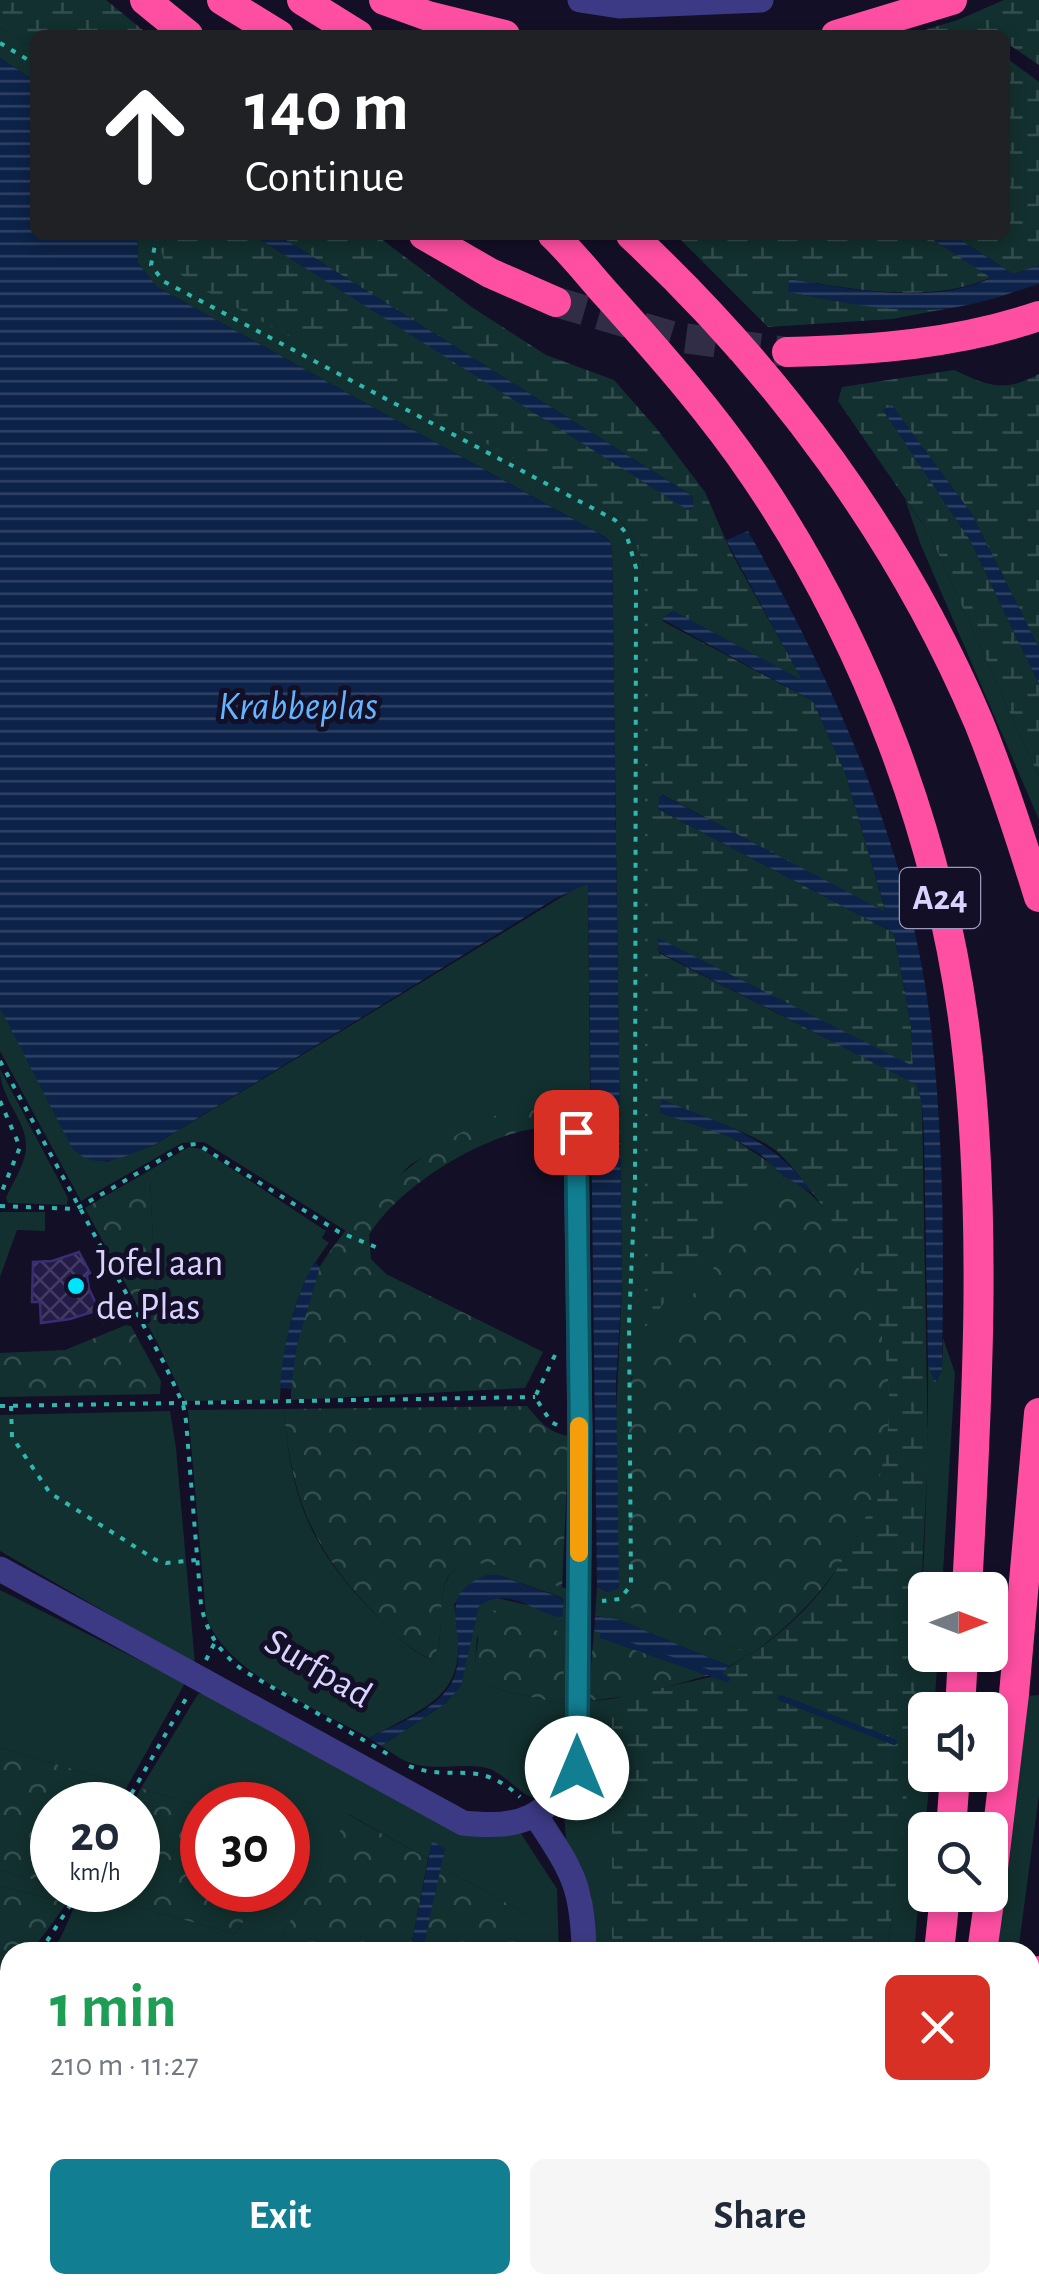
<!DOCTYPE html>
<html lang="en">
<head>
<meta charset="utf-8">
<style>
	body { margin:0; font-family:"Alegreya Sans",sans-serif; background:#f6f6f7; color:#1f2937; height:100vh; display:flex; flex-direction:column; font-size:38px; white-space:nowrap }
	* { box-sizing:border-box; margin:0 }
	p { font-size:32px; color:#747a83 }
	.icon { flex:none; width:55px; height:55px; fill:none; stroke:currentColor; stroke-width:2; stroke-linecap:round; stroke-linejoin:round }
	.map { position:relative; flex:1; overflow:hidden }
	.side { position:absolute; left:0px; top:1942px; width:1040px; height:352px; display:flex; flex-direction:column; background:#fff; border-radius:30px 30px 0 0; box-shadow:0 5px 15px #0003 }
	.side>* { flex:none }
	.hud { position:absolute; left:30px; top:30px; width:980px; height:210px; border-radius:15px; box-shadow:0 5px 15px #0003; background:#202124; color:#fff; overflow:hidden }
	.needle { width:65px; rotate:90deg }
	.controls { position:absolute; left:908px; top:1572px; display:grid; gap:20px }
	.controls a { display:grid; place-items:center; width:100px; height:100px; border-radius:15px; background:#fff; box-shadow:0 5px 15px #0003; font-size:50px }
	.speed { position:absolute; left:30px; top:1782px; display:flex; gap:20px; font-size:50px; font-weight:700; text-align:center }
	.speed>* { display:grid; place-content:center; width:130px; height:130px; border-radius:50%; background:#fff; box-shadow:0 5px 15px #0003; line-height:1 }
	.speed small { font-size:25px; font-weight:400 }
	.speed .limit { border:15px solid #d22; background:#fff; color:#111 }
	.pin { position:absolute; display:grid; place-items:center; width:85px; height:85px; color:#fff; margin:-42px; border-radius:20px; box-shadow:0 5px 15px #0006 }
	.me { position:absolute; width:110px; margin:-55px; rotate:0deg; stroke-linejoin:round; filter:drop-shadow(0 0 8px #0008) }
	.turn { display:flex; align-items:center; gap:35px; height:210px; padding:0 50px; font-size:45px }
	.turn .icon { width:130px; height:130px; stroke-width:2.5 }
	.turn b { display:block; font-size:70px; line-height:85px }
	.round { display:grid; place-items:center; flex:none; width:105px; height:105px; border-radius:15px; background:#f6f6f7 }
	.summary { display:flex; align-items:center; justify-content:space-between; height:170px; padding:0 50px }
	h1 { font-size:60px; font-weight:700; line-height:75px; color:#1e9e55 }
	.cta { display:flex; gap:20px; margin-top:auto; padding:20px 50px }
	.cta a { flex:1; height:115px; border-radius:15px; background:#117e91; color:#fff; font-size:40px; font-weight:700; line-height:115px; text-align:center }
	.cta a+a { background:#f6f6f7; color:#1f2937 }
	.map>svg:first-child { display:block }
	.grass { fill:#12302f; fill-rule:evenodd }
	.forest { fill:url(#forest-crowns) }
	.wetland { fill:url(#wetland-marsh) }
	.water { fill:url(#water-rules) }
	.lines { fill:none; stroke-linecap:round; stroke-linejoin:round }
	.stream { stroke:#0c2248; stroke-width:6 }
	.building { fill:url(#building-cross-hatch); stroke:#3b2d73; stroke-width:2.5 }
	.highway-tunnel { stroke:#312d47; stroke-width:30; stroke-dasharray:30 15; stroke-linecap:butt }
	.path { stroke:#2fb8b0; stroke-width:4; stroke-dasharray:5 8; stroke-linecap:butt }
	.minor { stroke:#3d3a85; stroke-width:25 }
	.highway { stroke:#ff4fa3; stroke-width:30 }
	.route-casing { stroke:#0b525e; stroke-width:25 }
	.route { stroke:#117e91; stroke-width:18 }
	.slow { stroke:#f59e0b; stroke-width:18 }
	.poi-dot { fill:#00e5ff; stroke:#130f26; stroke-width:4 }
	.labels { text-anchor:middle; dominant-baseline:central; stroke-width:10; stroke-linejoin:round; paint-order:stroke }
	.shield { fill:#130f26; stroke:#9e99be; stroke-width:2.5 }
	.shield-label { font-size:35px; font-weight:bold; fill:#d9d4ff }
	.poi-label { font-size:38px; fill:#d9d4ff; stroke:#130f26; text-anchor:start }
	.street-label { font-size:38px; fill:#d9d4ff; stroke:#130f26 }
	.water-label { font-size:40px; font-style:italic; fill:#62b6ff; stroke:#130f26 }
</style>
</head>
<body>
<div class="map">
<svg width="1039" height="2294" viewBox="0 0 1039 2294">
	<defs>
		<pattern id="forest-crowns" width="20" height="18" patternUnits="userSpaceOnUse" patternTransform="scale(2.5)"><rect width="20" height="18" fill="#12302f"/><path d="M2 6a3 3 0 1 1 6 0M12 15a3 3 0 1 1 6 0" fill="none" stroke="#344d4e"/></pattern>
		<pattern id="wetland-marsh" width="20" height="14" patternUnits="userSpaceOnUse" patternTransform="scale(2.5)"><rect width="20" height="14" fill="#12302f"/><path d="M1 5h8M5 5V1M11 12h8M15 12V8" fill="none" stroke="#344d4e"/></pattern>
		<pattern id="water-rules" width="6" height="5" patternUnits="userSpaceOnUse" patternTransform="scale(2.5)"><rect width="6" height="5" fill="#0c2248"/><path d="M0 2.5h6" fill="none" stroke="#2f4163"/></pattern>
		<pattern id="building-cross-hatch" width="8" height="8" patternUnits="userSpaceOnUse" patternTransform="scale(2.5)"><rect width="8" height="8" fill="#241b47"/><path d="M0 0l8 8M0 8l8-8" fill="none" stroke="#433b63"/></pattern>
	</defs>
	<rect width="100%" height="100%" fill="#130f26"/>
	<g class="grass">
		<polygon points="0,28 35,49 35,81 0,58"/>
		<path d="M137,235H167L164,240L605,508C630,525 636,542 645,570V1326L770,1163L784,1176L631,1378L628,1606L751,1654L729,1666L617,1619L595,1616L597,1587L608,1592L622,1284L612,546L607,538L157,287L138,263Z"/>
		<polygon points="905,499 929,533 1039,777 1039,820 920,543"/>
		<polygon points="583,884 588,884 590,1084 482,1122 410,1165 346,1231 204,1142 182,1143 81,1201 0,1051 0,1008 106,1162 154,1145"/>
		<path d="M0,1069L68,1198L67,1205L8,1203L6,1198C13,1182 27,1161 26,1145C26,1119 0,1099 0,1069Z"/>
		<path d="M189,1147L202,1149L326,1231L322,1238L329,1243C293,1288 283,1344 280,1400L185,1401L158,1344L150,1180L145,1173Z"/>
		<polygon points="0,1212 45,1212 45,1231 17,1230 0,1277"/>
		<path d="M943,1338L955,1373L942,1590H925V1655H938L934,1710H925V1775H930L914,1952H887C913,1758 929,1562 928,1365L936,1382L942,1369Z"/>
		<path d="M284,1409C291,1502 312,1551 378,1617C394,1633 411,1653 433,1660C445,1638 438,1615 443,1591C457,1532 539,1583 573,1590L575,1709L563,1782L540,1800C520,1797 507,1774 487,1768C461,1762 433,1772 408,1762C399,1759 390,1751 381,1746L446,1703L479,1606L493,1597L527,1605L563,1598L498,1575H487L454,1604C471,1693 439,1701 369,1738C320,1710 222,1672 206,1615L188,1410ZM477,1637L564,1704L508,1692L474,1680Z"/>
		<polygon points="170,1411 176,1448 195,1664 0,1551 0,1415"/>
		<polygon points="0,1590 185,1683 128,1785 0,1748"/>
		<path d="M205,1693L452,1829L520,1832L557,1889L559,1952H528V1915L440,1866L432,1842L428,1859L350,1815L273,1952H50C63,1941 71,1909 82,1892L236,1934L262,1890H288V1848L295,1834L288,1832V1805L202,1807L141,1788L198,1694Z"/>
		<polygon points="1039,1695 1039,1795 1018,1952 995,1952 1027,1696"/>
		<polygon points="612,1699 612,1952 595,1952 591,1894 582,1868 566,1840 564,1814 588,1701"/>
		<polygon points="0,1870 52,1885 52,1890 75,1891 67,1903 0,1886"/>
		<polygon points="223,2285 346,2285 372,2294 267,2294"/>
	</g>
	<g class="forest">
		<path d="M590,1084L591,1139C582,1134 572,1127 562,1127C500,1122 400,1183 369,1235L371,1259L386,1274L543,1352L525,1388L291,1400C291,1367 304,1293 321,1265C358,1206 419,1152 481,1122C515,1106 555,1096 590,1084Z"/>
		<polygon points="145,1173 150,1180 158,1344 85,1208"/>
		<path d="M784,1176C822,1195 843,1232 860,1269C925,1416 881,1562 751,1654L628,1607L629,1386L635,1370Z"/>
		<polygon points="126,1325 131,1326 161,1381 160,1394 0,1397 0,1353 65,1350"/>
		<path d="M527,1406C539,1421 549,1433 569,1436L562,1588C530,1576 447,1534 442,1598C440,1620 443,1640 433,1660C411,1652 394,1634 378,1617C314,1552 291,1500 284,1409Z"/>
		<polygon points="490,1610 505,1612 563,1633 564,1704 508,1692 473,1680 480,1623"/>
		<polygon points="594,1631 720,1676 706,1676 637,1695 588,1701"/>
		<polygon points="0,1748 128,1785 118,1805 52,1805 52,1885 0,1870"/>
		<polygon points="141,1788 202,1807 202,1890 262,1890 236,1934 82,1892 138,1890 138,1805 132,1805"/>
		<polygon points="349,1815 428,1859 410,1952 273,1952"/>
		<polygon points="440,1866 528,1915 528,1952 422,1952"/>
		<polygon points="0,1886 67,1903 31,1952 10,1952 9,1968 0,1965"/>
		<polygon points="0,2240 10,2242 10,2285 223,2285 267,2294 0,2294"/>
		<polygon points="346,2285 507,2285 543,2294 372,2294"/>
	</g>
	<g class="wetland">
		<polygon points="0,0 106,0 149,35 35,35 35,49 0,28"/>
		<polygon points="1004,0 1039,0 1039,65 1005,42 1005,35 990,31 983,35 907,35 958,20"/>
		<polygon points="1005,57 1039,82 1039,265 1013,274 953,235 1005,235"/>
		<path d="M167,235H253L690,509L694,507L692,496L278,235H376L473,308L546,355L614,380L657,429L705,492L731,552L803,681L673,611L662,619L664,622L813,701L846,775L886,913L661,794L658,809L894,933L911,1025L913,1067L658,939L659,953L912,1082L917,1085L922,1103L928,1454L917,1674L905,1815L887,1952H612V1699L720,1675C731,1663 744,1659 757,1650C785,1630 808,1609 828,1582C919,1459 904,1312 814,1195C801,1179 790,1162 774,1149C750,1132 692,1113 662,1100L661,1113L731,1137L770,1163L645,1328V570C636,542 630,525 605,508L193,284L164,261L161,250Z"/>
		<path d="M676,235H926L992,277C930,305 854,289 790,279L789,292C840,302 893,312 945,309L892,319L768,327Z"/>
		<path d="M954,370C989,386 1003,393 1039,374V648L971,513L892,406L883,410L970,540L1039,684V777L929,533L838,401L842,387Z"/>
		<polygon points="614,2285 839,2285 838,2294 621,2294"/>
	</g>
	<g class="water">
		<path d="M0,58L35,81V235H137L138,263L157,287L607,538L612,546L622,1284L616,1383L619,1588L608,1592L597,1587L588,884L556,898L154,1145C126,1155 96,1174 72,1148L0,1008Z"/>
		<polygon points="253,235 278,235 692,496 694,507 686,509"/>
		<path d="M926,235H953L1013,274L1039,265V284C1007,294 975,306 942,309C892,314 837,301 788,292L789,279C852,289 931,306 991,278Z"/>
		<polygon points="892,405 971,513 1039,648 1039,684 970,540 883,410"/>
		<path d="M748,531C834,684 911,850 931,1027C944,1141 944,1254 942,1369L935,1383L928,1365L924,1137L922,1103L917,1085L659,952L658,938L913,1066L911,1025L894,933L658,809L660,794L886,912L846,775L813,701L662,619L673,611L802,680L726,540Z"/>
		<path d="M661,1100C720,1122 776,1139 812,1193L784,1176L760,1154L731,1137L660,1113Z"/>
		<path d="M314,1262L320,1267L297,1345L291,1389L280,1388C283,1343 294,1302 314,1262Z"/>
		<path d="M487,1575H498L564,1599L562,1618C530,1612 510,1585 479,1606L461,1686L446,1703L381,1746L369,1738C396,1724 438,1710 452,1682C474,1637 428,1596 487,1575Z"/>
		<polygon points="595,1616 617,1619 729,1666 720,1676 594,1631"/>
		<polygon points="432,1841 445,1849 422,1952 410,1952"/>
	</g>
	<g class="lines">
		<g class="stream">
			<polyline points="603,1636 727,1679"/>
			<polyline points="781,1698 894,1742"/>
		</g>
	</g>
	<polygon class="building" points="79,1252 90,1273 87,1275 89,1289 99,1310 70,1319 41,1323 40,1302 32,1302 33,1262 52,1261"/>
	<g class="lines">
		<polyline class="highway-tunnel" points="556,302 675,337 787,352"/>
		<g class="path">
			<polyline points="0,43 35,64"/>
			<polyline points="157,235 151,265 163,281 615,520 626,533 636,568 635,1187 629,1323 631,1585 620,1599 602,1601"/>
			<path d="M0,1061L164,1363L183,1404L186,1421L201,1605C207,1634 221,1654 244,1671L391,1756"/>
			<polyline points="0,1101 20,1147 0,1196"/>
			<polyline points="0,1206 76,1209 186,1145 197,1144 339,1232 383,1250"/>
			<polyline points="102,1322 134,1308"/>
			<polyline points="555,1355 535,1397 551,1422 559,1426"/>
			<polyline points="0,1406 535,1397"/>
			<polyline points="11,1406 12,1437 50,1493 156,1560 166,1563 196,1560"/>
			<polyline points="206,1660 215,1642"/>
			<path d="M409,1766C453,1783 477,1757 520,1797"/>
			<polyline points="125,1805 188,1695"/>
			<polyline points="40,1952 80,1890"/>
			<polyline points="0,1972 10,1973"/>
			<polyline points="0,2221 10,2224"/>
			<polyline points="253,2285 331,2294"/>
		</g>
		<g class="minor">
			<polyline points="580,0 619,6 761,0"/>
			<path d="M0,1569L463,1823C522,1829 546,1819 577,1767L580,1436L576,1133"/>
			<path d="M536,1816C572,1871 583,1885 584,1952"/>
			<polyline points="590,2285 591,2294"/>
		</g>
		<g class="highway">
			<polyline points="145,0 188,35"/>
			<polyline points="222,0 279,35"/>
			<polyline points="302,0 358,35"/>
			<polyline points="384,0 428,16 505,35"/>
			<polyline points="836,35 952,0"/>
			<polyline points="424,235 490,273 556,302"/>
			<path d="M553,235C573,254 590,276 608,296C661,355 712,413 756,478C866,641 940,836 965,1032C988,1216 977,1405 967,1590"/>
			<path d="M631,235C778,372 901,538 979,723C1002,780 1021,839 1039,897"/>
			<path d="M787,352C873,350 957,344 1039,316"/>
			<polyline points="960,1710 963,1655"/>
			<polyline points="951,1830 955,1775"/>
			<polyline points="990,1893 1014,1694 1039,1413"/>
			<polyline points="939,1952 945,1895"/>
			<polyline points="982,1952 990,1895"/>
			<polyline points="1030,2030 1039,1971"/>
			<polyline points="892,2294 893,2285"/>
			<polyline points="928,2294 930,2285"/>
			<polyline points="981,2294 983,2285"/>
			<polyline points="1028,2294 1039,2239"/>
		</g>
	</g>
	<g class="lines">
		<defs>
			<polyline id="route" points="576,1132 580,1436 577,1768"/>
		</defs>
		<use href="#route" class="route-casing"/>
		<use href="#route" class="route"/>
		<polyline class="slow" points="579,1553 579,1426"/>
	</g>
	<circle class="poi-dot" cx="76" cy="1286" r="10"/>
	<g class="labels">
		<rect class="shield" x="900" y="868" width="80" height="60" rx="8"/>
		<g class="shield-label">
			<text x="940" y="898">A24</text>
		</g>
		<g class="poi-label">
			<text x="96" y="1264">Jofel aan<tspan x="96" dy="44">de Plas</tspan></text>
		</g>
		<g class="street-label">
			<text transform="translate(318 1669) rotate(31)">Surfpad</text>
		</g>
		<g class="water-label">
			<text x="298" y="707">Krabbeplas</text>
		</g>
	</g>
</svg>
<div class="controls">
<a><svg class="needle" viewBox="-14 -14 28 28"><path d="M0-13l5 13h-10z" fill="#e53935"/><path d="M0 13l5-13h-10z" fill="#747a83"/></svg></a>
<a><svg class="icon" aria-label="sound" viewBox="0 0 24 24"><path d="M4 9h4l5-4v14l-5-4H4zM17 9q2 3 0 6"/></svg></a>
<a><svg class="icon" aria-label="search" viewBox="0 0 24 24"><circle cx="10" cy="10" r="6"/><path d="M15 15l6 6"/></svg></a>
</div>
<div class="speed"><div>20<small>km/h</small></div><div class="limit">30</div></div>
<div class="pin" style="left:576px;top:1132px;background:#d93025"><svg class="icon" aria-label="arrive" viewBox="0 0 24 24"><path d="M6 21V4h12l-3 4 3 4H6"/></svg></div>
<svg class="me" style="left:577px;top:1768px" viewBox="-20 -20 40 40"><circle r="19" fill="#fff"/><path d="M0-13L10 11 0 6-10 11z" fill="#117e91"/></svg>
<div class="hud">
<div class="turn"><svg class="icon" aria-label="ahead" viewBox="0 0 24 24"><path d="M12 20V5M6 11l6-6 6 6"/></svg><div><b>140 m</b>Continue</div></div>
</div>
<section class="side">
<div class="summary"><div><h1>1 min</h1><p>210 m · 11:27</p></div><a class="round" style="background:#d93025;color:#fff"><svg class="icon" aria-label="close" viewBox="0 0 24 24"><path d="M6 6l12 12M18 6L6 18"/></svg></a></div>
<div class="cta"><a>Exit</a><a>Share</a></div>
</section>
</div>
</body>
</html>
